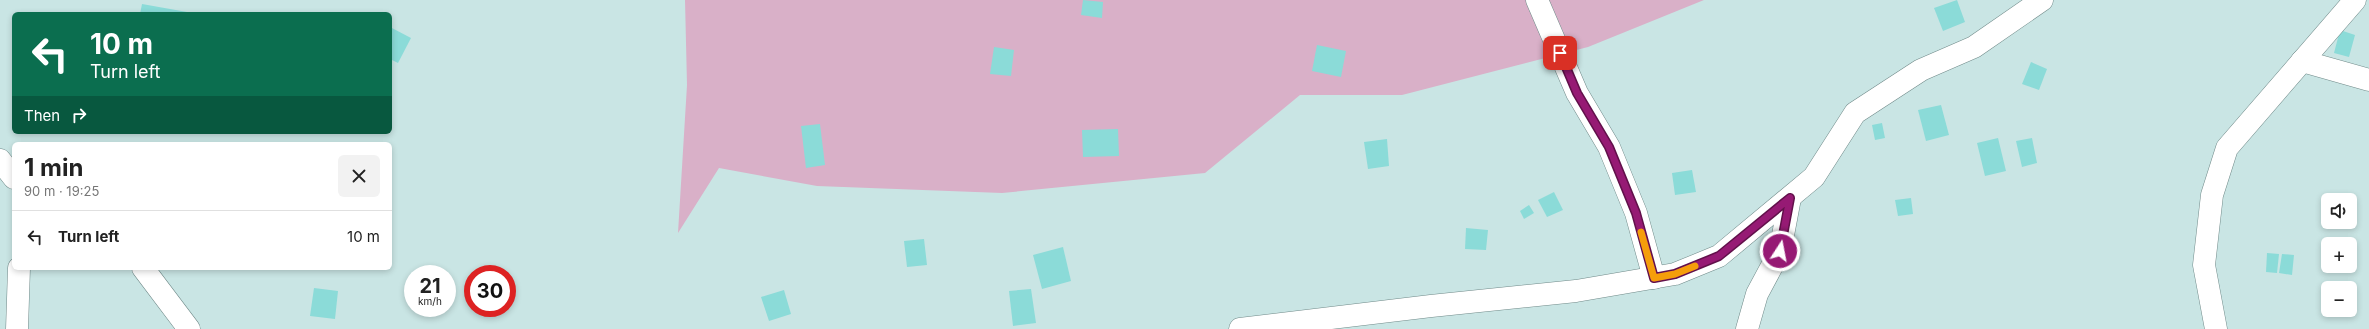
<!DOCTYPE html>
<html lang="en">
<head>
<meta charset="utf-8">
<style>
	body { margin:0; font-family:Inter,sans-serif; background:#f2f2f2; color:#222; height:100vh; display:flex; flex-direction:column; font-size:15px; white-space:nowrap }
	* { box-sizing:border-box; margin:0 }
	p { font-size:13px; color:#767676 }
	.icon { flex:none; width:22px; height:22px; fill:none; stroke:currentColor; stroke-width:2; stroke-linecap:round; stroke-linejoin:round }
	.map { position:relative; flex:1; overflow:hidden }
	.sheet { position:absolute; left:12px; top:142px; width:380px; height:128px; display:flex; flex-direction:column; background:#fff; border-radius:6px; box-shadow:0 2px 6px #0003 }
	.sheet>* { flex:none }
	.top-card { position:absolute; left:12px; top:12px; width:380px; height:122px; border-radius:6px; box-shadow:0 2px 6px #0003; background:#0b6e4f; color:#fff; overflow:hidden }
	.fabs { position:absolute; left:2321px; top:193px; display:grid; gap:8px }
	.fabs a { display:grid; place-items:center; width:36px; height:36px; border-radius:6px; background:#fff; box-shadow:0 2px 6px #0003; font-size:20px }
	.speed { position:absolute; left:404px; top:265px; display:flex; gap:8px; font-size:20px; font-weight:700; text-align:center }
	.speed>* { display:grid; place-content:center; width:52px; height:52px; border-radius:50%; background:#fff; box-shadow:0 2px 6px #0003; line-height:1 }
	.speed small { font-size:10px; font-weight:400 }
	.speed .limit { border:6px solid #d22; background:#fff; color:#111 }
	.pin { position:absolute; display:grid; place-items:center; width:34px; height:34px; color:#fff; margin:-17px; border-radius:8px; box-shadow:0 2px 6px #0006 }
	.me { position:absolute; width:44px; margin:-22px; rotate:11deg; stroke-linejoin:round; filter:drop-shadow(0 0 3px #0008) }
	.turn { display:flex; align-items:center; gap:14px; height:84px; padding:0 12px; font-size:18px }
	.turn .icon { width:52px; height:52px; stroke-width:2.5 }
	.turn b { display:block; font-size:28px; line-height:34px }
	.then { display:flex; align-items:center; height:38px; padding:0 12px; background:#0003; gap:8px; font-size:15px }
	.round { display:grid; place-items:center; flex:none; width:42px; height:42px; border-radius:6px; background:#f2f2f2 }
	.summary { display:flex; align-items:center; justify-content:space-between; height:68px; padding:0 12px }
	h1 { font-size:24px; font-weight:700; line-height:30px }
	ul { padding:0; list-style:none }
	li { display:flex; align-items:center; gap:12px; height:52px; padding:0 12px; border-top:1px solid #e0e0e0 }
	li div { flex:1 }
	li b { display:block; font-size:15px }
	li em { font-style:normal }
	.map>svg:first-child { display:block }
	.green { fill:#d9b0c8 }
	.building { fill:#8bdbd8 }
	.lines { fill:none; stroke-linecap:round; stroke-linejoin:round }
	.minor-casing { stroke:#708a89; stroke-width:23 }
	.minor { stroke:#fff; stroke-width:22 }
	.route-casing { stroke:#62114b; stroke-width:10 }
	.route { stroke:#961a74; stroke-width:7 }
	.slow { stroke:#f59e0b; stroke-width:7 }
</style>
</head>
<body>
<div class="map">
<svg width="2369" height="329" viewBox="0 0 2369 329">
	<rect width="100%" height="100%" fill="#c9e5e4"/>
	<polygon class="green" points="685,0 1704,0 1588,47 1402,95 1300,95 1205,173 1002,193 817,186 719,168 678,233 687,85"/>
	<g class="building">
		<polygon points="1083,0 1103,2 1102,18 1081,15"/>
		<polygon points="1957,0 1965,22 1943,31 1934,8"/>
		<polygon points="142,4 187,12 187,14 140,14"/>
		<polygon points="390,27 411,38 398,63 390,59"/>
		<polygon points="2340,30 2355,35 2349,57 2334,53"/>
		<polygon points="1317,45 1346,51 1341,77 1312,71"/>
		<polygon points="994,47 1014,50 1011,76 990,74"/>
		<polygon points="2031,62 2047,69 2039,90 2022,84"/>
		<polygon points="1941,105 1949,135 1926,141 1918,110"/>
		<polygon points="1882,123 1885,138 1875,140 1872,125"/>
		<polygon points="820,124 825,165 806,168 801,126"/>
		<polygon points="1118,129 1119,156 1083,157 1082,130"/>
		<polygon points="1998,138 2006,171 1985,176 1977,143"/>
		<polygon points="2032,138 2037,163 2022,167 2016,141"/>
		<polygon points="1387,139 1389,166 1368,169 1364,142"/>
		<polygon points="1692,170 1696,192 1675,195 1672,173"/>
		<polygon points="1554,192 1563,210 1547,217 1538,200"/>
		<polygon points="1911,198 1913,214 1898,216 1895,200"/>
		<polygon points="1529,205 1534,213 1524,219 1520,211"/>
		<polygon points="1466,228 1488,230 1486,250 1465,249"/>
		<polygon points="924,239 927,265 907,267 904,241"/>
		<polygon points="1063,247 1071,281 1042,289 1033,255"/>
		<polygon points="2267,253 2279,254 2277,273 2266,272"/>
		<polygon points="2282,254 2294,255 2292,275 2279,273"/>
		<polygon points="314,288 338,291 335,319 310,316"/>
		<polygon points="1031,289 1036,323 1013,326 1009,291"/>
		<polygon points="784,290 791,314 769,321 761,297"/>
	</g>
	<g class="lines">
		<defs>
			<g id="minor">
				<polyline points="1537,0 1577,93 1609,147 1636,213 1654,278"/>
				<polyline points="2302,61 2369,80"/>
				<polyline points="0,160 14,178"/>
				<polyline points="143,268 189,329"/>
				<polyline points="17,329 19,268"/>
				<polyline points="1240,329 1431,306 1576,291 1675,274 1719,256 1814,177 1855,113 1921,70 1974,47 2042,0"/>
				<polyline points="1747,329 1757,294 1780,251 1790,198"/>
				<polyline points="2216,329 2204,265 2212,195 2227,148 2355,0"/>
			</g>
		</defs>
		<use href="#minor" class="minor-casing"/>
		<use href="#minor" class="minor"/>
	</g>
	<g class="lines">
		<defs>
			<polyline id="route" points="1560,53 1577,93 1609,147 1636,213 1654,278 1675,274 1719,256 1790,198 1780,251"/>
		</defs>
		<use href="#route" class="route-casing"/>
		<use href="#route" class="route"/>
		<polyline class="slow" points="1641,232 1654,278 1675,274 1695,266"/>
	</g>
</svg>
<div class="fabs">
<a><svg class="icon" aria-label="sound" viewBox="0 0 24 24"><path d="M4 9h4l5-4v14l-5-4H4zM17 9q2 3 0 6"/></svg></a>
<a>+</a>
<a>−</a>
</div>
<div class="speed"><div>21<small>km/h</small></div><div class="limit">30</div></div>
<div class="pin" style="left:1560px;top:53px;background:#d93025"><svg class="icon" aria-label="arrive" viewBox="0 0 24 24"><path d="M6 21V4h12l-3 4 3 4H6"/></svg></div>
<svg class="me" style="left:1780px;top:251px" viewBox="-20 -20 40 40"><circle r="17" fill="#961a74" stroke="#fff" stroke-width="3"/><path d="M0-11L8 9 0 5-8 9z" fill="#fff"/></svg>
<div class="top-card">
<div class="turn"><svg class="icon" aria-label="left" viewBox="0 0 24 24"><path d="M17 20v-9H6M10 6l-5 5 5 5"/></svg><div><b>10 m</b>Turn left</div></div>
<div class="then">Then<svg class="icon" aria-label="right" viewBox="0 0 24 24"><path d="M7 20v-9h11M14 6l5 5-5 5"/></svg></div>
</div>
<section class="sheet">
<div class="summary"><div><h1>1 min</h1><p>90 m · 19:25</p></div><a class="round"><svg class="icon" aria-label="close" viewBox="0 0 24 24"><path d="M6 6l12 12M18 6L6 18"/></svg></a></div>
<ul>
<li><svg class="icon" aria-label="left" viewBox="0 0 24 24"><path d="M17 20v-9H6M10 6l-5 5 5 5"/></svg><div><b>Turn left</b></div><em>10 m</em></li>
</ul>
</section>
</div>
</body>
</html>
